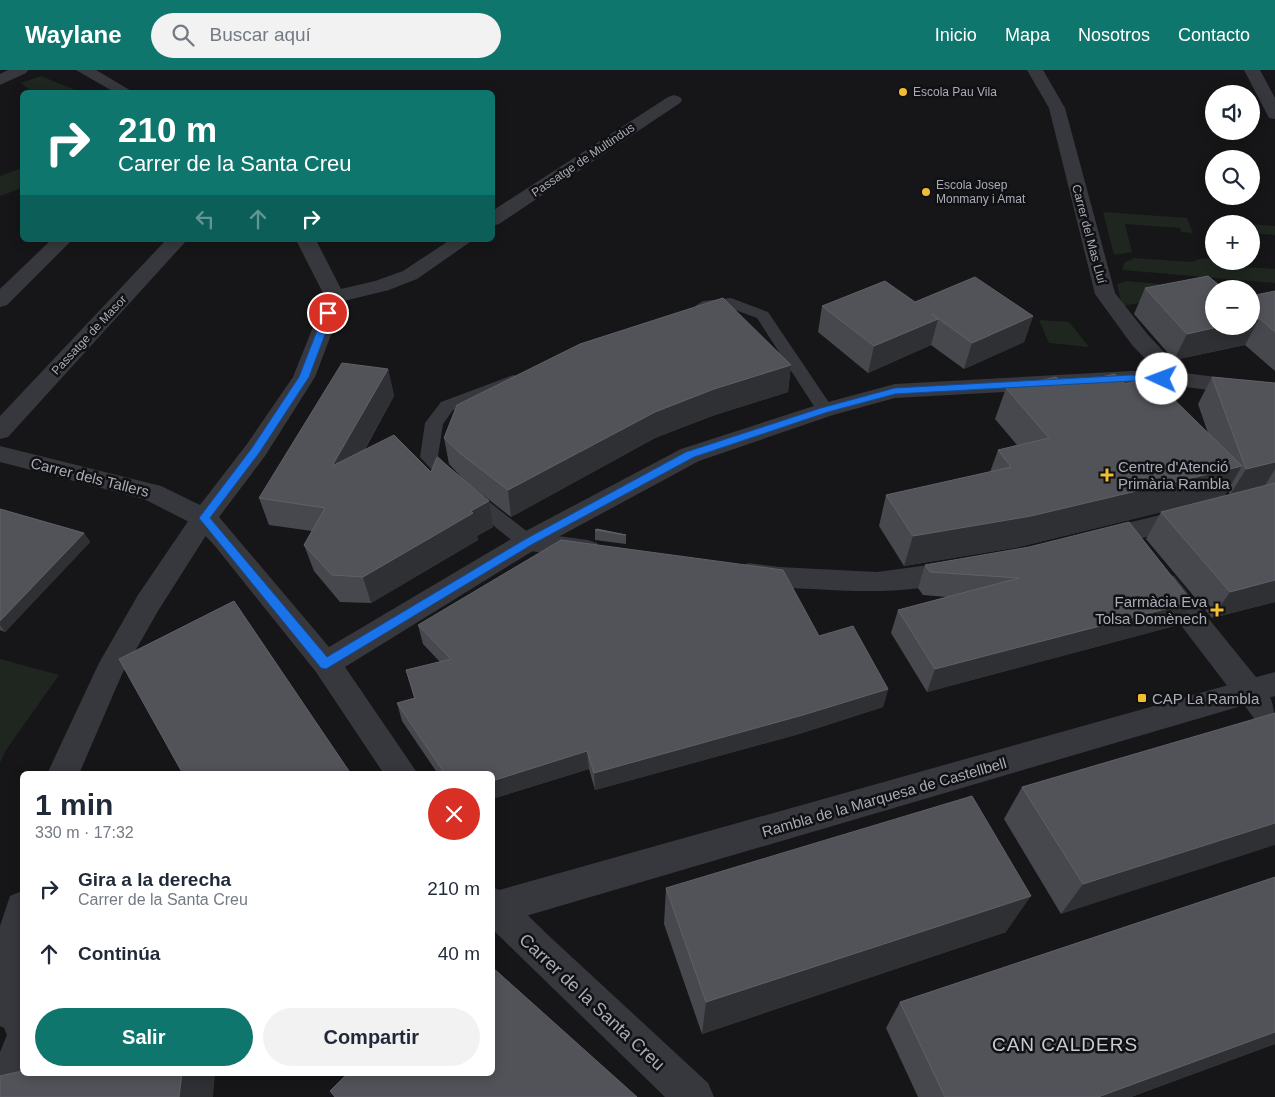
<!DOCTYPE html>
<html lang="es">
<head>
<meta charset="utf-8">
<style>
	body { margin:0; font-family:Helvetica,sans-serif; background:#f2f2f3; color:#1f2937; height:100vh; display:flex; flex-direction:column; font-size:19px; white-space:nowrap }
	* { box-sizing:border-box; margin:0 }
	p { font-size:16px; color:#747a83 }
	.icon { flex:none; width:28px; height:28px; fill:none; stroke:currentColor; stroke-width:2; stroke-linecap:round; stroke-linejoin:round }
	.map { position:relative; flex:1; overflow:hidden }
	.details { position:absolute; left:20px; top:701px; width:475px; height:305px; display:flex; flex-direction:column; background:#fff; border-radius:8px; box-shadow:0 2px 12px #0003 }
	.details>* { flex:none }
	.top-card { position:absolute; left:20px; top:20px; width:475px; height:152px; border-radius:8px; box-shadow:0 2px 12px #0003; background:#0f766e; color:#fff; overflow:hidden }
	.buttons { position:absolute; left:1205px; top:15px; display:grid; gap:10px }
	.buttons a { display:grid; place-items:center; width:55px; height:55px; border-radius:50%; background:#fff; box-shadow:0 2px 12px #0003; font-size:25px }
	.pin { position:absolute; display:grid; place-items:center; width:42px; height:42px; color:#fff; margin:-21px; border:2px solid #fff; border-radius:50%; box-shadow:0 1px 5px #0007 }
	.me { position:absolute; width:55px; margin:-28px; rotate:272deg; stroke-linejoin:round; filter:drop-shadow(0 0 4px #0008) }
	.turn { display:flex; align-items:center; gap:18px; height:105px; padding:0 15px; font-size:22px }
	.turn .icon { width:65px; height:65px; stroke-width:2.5 }
	.turn b { display:block; font-size:35px; line-height:42px }
	.lanes { display:flex; align-items:center; height:48px; padding:0 15px; background:#0003; justify-content:center; gap:25px; direction:ltr }
	.lanes .off { opacity:.35 }
	.round { display:grid; place-items:center; flex:none; width:52px; height:52px; border-radius:26px; background:#f2f2f3 }
	.head { display:flex; align-items:center; justify-content:space-between; height:85px; padding:0 15px }
	h1 { font-size:30px; font-weight:800; line-height:38px }
	.primary-button { display:flex; gap:10px; margin-top:auto; padding:10px 15px }
	.primary-button a { flex:1; height:58px; border-radius:30px; background:#0f766e; color:#fff; font-size:20px; font-weight:800; line-height:58px; text-align:center }
	.primary-button a+a { background:#f2f2f3; color:#1f2937 }
	ul { padding:0; list-style:none }
	li { display:flex; align-items:center; gap:15px; height:65px; padding:0 15px }
	li div { flex:1 }
	li b { display:block; font-size:19px }
	li em { font-style:normal }
	header { display:flex; align-items:center; gap:30px; box-sizing:border-box; height:70px; padding:0 25px; background:#0f766e; color:#fff }
	header strong { font-size:24px }
	nav { display:flex; gap:28px; margin-inline-start:auto; font-size:18px }
	.search { width:350px; height:45px; background:#f2f2f3; display:flex; align-items:center; gap:12px; box-sizing:border-box; padding:0 18px; border-radius:28px; color:#747a83; font-size:19px }
	.map>svg:first-child { display:block }
	.green { fill:#1e261f }
	.lines { fill:none; stroke-linecap:round; stroke-linejoin:round }
	.service { fill:#37383d; fill-rule:evenodd }
	.pedestrian { fill:#37383d; fill-rule:evenodd }
	.minor { fill:#37383d; fill-rule:evenodd }
	.tertiary { fill:#37383d; fill-rule:evenodd }
	.wall { fill:#47484d; fill-rule:evenodd }
	.shaded-wall { fill:#2f3033 }
	.building { fill:#525359; stroke:#5f6168 }
	.route { fill:#1a73e8; stroke:#114b97 }
	.poi-dot { fill:#f1bd35; stroke:#111113; stroke-width:2 }
	.labels { text-anchor:middle; dominant-baseline:central; stroke-width:5; stroke-linejoin:round; paint-order:stroke }
	.far-poi-label { font-size:12px; fill:#a8acb8; stroke:#111113; text-anchor:start }
	.far-street-label { font-size:12px; fill:#a8acb8; stroke:#111113 }
	.poi-label { font-size:15px; fill:#a8acb8; stroke:#111113; text-anchor:start }
	.street-label { font-size:15px; fill:#a8acb8; stroke:#111113 }
	.near-street-label { font-size:18px; fill:#a8acb8; stroke:#111113 }
	.near-neighbourhood-label { font-size:19px; letter-spacing:1px; fill:#c9cbd4; stroke:#111113 }
</style>
</head>
<body>
<header>
<strong>Waylane</strong>
<div class="search"><svg class="icon" aria-label="search" viewBox="0 0 24 24"><circle cx="10" cy="10" r="6"/><path d="M15 15l6 6"/></svg>Buscar aquí</div>
<nav><a>Inicio</a><a>Mapa</a><a>Nosotros</a><a>Contacto</a></nav>
</header>
<div class="map">
<svg width="1275" height="1027" viewBox="0 0 1275 1027">
	<rect width="100%" height="100%" fill="#161618"/>
	<g class="green">
		<polygon points="41,6 80,22 32,22 21,13"/>
		<polygon points="22,98 22,118 0,126 0,106"/>
		<polygon points="1103,142 1187,148 1193,163 1181,162 1180,158 1125,154 1132,182 1114,185"/>
		<polygon points="1251,154 1275,156 1275,165 1251,163"/>
		<path d="M1134,188L1192,192C1208,184 1219,192 1235,196C1248,198 1262,198 1275,199V213L1122,200L1124,193Z"/>
		<polygon points="1126,211 1215,219 1122,236 1117,214"/>
		<polygon points="1039,250 1069,252 1089,277 1049,273"/>
		<polygon points="0,589 59,605 6,680 0,693"/>
	</g>
	<g class="lines">
		<g class="service">
			<polygon points="731,228 768,242 834,340 831,344 819,344 757,248 730,238 703,241 695,236 703,231"/>
			<polygon points="513,305 519,306 521,310 519,314 453,340 443,354 438,386 464,412 534,467 537,472 534,477 527,479 520,477 452,422 420,387 425,353 441,332"/>
		</g>
		<g class="pedestrian">
			<polygon points="1189,438 1198,440 1202,447 1198,454 1099,479 1090,476 1086,469 1090,462"/>
			<polygon points="527,462 588,470 597,473 601,480 597,487 588,490 518,479 514,472 518,465"/>
			<path d="M958,491L968,494L972,501L968,508C917,524 863,522 812,519C787,518 763,517 739,510L735,503L739,496L749,493L779,497L877,502Z"/>
			<polygon points="1164,503 1174,506 1260,612 1264,621 1260,630 1249,633 1238,630 1154,520 1150,513 1154,506"/>
		</g>
		<g class="minor">
			<polygon points="8,0 28,0 26,3 0,15 0,4"/>
			<polygon points="76,0 96,0 133,22 114,22"/>
			<polygon points="1027,0 1043,0 1065,38 1115,223 1148,265 1184,303 1275,314 1275,328 1177,316 1131,315 895,328 833,345 699,391 536,479 345,597 418,704 384,704 316,602 215,476 195,455 144,429 0,392 0,376 161,416 200,435 247,374 293,307 325,227 296,170 316,170 341,219 375,211 403,201 450,170 473,170 417,209 389,220 344,231 315,307 265,386 219,447 329,577 518,465 681,379 817,335 895,314 1131,301 1157,301 1132,275 1095,224 1049,38"/>
			<polygon points="674,25 680,27 682,30 680,33 499,154 492,156 492,141 668,27"/>
			<polygon points="51,170 72,170 7,235 0,237 0,219"/>
			<polygon points="166,170 187,170 8,367 0,369 0,346"/>
			<path d="M1249,609C1275,619 1275,640 1275,666L1264,662L1234,621L1238,612Z"/>
			<polygon points="492,817 504,822 548,865 708,1013 714,1027 665,1027 492,859"/>
		</g>
		<g class="tertiary">
			<polygon points="1244,0 1260,0 1275,28 1275,49 1269,48 1267,44"/>
			<polygon points="204,439 213,441 217,448 158,541 122,604 79,704 47,704 99,593 138,525 195,441"/>
			<polygon points="1275,602 1275,626 492,856 492,822"/>
			<polygon points="22,821 22,914 20,927 22,928 22,1004 31,1004 14,1027 0,1027 0,982 7,965 4,958 0,956 0,856 10,826"/>
		</g>
	</g>
	<g class="wall">
		<polygon points="1145,218 1214,256 1275,221 1275,301 1245,275 1174,290 1134,244"/>
		<polygon points="915,232 1033,246 1024,272 964,299 931,275 868,303 818,262 822,236"/>
		<polygon points="791,295 788,322 712,346 655,368 511,447 465,411 449,394 444,368"/>
		<polygon points="388,299 394,326 364,381 431,402 493,457 477,466 478,470 371,533 340,532 314,501 304,475 312,461 269,455 259,428"/>
		<path d="M1212,307L1275,313V532L1212,548L1146,469L1161,442L1169,440L1019,477L904,496L879,456L886,425L990,402L998,380L1017,375L995,349L1006,318L1064,315L1125,314L1208,363L1198,334ZM1228,420L1230,425L1224,426Z"/>
		<polygon points="0,439 84,463 90,472 5,562 0,560"/>
		<polygon points="595,460 626,465 626,474 595,470"/>
		<polygon points="1029,477 1178,555 927,622 891,563 898,540 947,527 923,525 918,518 925,495"/>
		<polygon points="418,555 819,566 888,619 883,637 799,664 595,720 589,699 492,729 492,704 438,704 402,651 397,633 414,628 406,600 440,592 423,574"/>
		<polygon points="1275,643 1061,844 1004,749 1022,717"/>
		<polygon points="666,818 1006,862 702,964 664,854"/>
		<polygon points="900,932 1275,974 1131,1027 918,1027 886,958"/>
	</g>
	<g class="shaded-wall">
		<polygon points="1033,246 1024,272 964,299 972,273"/>
		<polygon points="938,249 931,275 868,303 874,276"/>
		<polygon points="1259,249 1245,275 1174,290 1187,264 1222,256 1251,256 1251,250"/>
		<polygon points="791,295 788,322 712,346 655,368 511,447 508,420 655,342 714,319"/>
		<polygon points="388,299 394,326 340,423 332,396"/>
		<polygon points="1275,392 1275,399 1264,417 1230,425 1246,399"/>
		<polygon points="1242,396 1224,427 1019,477 904,496 913,466"/>
		<polygon points="489,431 493,457 477,466 478,470 371,533 363,507 471,441"/>
		<polygon points="84,463 90,472 5,562 0,555 0,551"/>
		<polygon points="1275,510 1275,532 1212,548 1230,522"/>
		<polygon points="1192,532 1178,555 927,622 935,599"/>
		<polygon points="888,619 883,637 799,664 595,720 594,703"/>
		<polygon points="587,681 589,699 492,729 492,711"/>
		<polygon points="1275,753 1275,775 1061,844 1083,814"/>
		<polygon points="1031,826 1006,862 702,964 706,932"/>
		<polygon points="1275,962 1275,974 1131,1027 1098,1027"/>
		<polygon points="182,1004 215,1004 213,1027 179,1027"/>
	</g>
	<g class="building">
		<polygon points="1208,206 1224,219 1214,219 1214,256 1222,256 1187,264 1145,218"/>
		<polygon points="975,207 1033,246 972,273 932,244 938,249 874,276 822,236 885,211 915,232"/>
		<polygon points="1275,221 1275,262 1251,241 1251,226"/>
		<polygon points="723,228 791,295 714,319 655,342 508,420 461,384 444,368 457,335 580,274"/>
		<polygon points="1251,242 1259,249 1251,250"/>
		<polygon points="342,293 388,299 332,396 394,365 431,402 437,387 489,431 471,441 473,443 363,507 332,505 304,475 325,438 259,428"/>
		<polygon points="1115,304 1125,314 1152,308 1242,396 1031,446 913,466 886,425 1011,397 998,380 1049,368 1006,318 1056,307 1064,315"/>
		<polygon points="1212,307 1275,313 1275,392 1246,399"/>
		<polygon points="1275,413 1275,510 1230,522 1161,442"/>
		<polygon points="0,439 84,463 0,551"/>
		<polygon points="1129,452 1192,532 935,599 898,540 1019,508 930,502 925,495 1029,477"/>
		<polygon points="597,459 626,465 595,460"/>
		<polygon points="561,470 783,500 819,566 853,556 888,619 803,645 594,703 587,681 492,711 492,704 445,704 397,633 415,628 406,600 451,589 418,555"/>
		<polygon points="234,531 351,704 183,704 119,589"/>
		<polygon points="1275,643 1275,753 1083,814 1022,717"/>
		<polygon points="972,726 1031,826 706,932 666,818"/>
		<polygon points="1275,807 1275,962 1098,1027 945,1027 900,932"/>
		<polygon points="492,897 637,1027 335,1027 330,1021 347,1004 492,1004"/>
		<polygon points="22,1001 22,1004 182,1004 179,1027 0,1027 0,1006"/>
	</g>
	<polygon class="route" points="328,240 333,243 309,307 259,383 210,448 327,587 524,470 686,382 821,338 895,318 1131,305 1162,306 1167,309 1162,312 1131,311 895,324 828,342 694,387 531,475 326,599 321,598 199,448 252,378 299,307 324,243"/>
	<g class="poi-dot">
		<circle cx="903" cy="22" r="5"/>
		<circle cx="926" cy="122" r="5"/>
		<path d="M1104.5 397.5h5v5h5v5h-5v5h-5v-5h-5v-5h5z"/>
		<path d="M1214.5 532.5h5v5h5v5h-5v5h-5v-5h-5v-5h5z"/>
		<rect x="1137" y="623" width="10" height="10" rx="2.5"/>
	</g>
	<g class="labels">
		<g class="far-poi-label">
			<text x="913" y="22">Escola Pau Vila</text>
			<text x="936" y="115">Escola Josep<tspan x="936" dy="14">Monmany i Amat</tspan></text>
		</g>
		<g class="far-street-label">
			<text transform="translate(583 90) rotate(-34)">Passatge de Multindus</text>
			<text transform="translate(1089 164) rotate(75)">Carrer del Mas Lluí</text>
			<text transform="translate(89 265) rotate(-47)">Passatge de Masor</text>
		</g>
		<g class="poi-label">
			<text x="1118" y="396">Centre d'Atenció<tspan x="1118" dy="17">Primària Rambla</tspan></text>
			<text x="1207" y="531" text-anchor="end">Farmàcia Eva<tspan x="1207" dy="17">Tolsa Domènech</tspan></text>
			<text x="1152" y="628">CAP La Rambla</text>
		</g>
		<g class="street-label">
			<text transform="translate(90 407) rotate(14)">Carrer dels Tallers</text>
			<text transform="translate(884 727) rotate(-16)">Rambla de la Marquesa de Castellbell</text>
		</g>
		<g class="near-street-label">
			<text transform="translate(592 932) rotate(43)">Carrer de la Santa Creu</text>
		</g>
		<g class="near-neighbourhood-label">
			<text x="1065" y="974">CAN CALDERS</text>
		</g>
	</g>
</svg>
<div class="buttons">
<a><svg class="icon" aria-label="sound" viewBox="0 0 24 24"><path d="M4 9h4l5-4v14l-5-4H4zM17 9q2 3 0 6"/></svg></a>
<a><svg class="icon" aria-label="search" viewBox="0 0 24 24"><circle cx="10" cy="10" r="6"/><path d="M15 15l6 6"/></svg></a>
<a>+</a>
<a>−</a>
</div>
<div class="pin" style="left:328px;top:243px;background:#d93025"><svg class="icon" aria-label="arrive" viewBox="0 0 24 24"><path d="M6 21V4h12l-3 4 3 4H6"/></svg></div>
<svg class="me" style="left:1162px;top:309px" viewBox="-20 -20 40 40"><circle r="19" fill="#fff"/><path d="M0-13L10 11 0 6-10 11z" fill="#1a73e8"/></svg>
<div class="top-card">
<div class="turn"><svg class="icon" aria-label="right" viewBox="0 0 24 24"><path d="M7 20v-9h11M14 6l5 5-5 5"/></svg><div><b>210 m</b>Carrer de la Santa Creu</div></div>
<div class="lanes"><svg class="icon off" aria-label="left" viewBox="0 0 24 24"><path d="M17 20v-9H6M10 6l-5 5 5 5"/></svg><svg class="icon off" aria-label="ahead" viewBox="0 0 24 24"><path d="M12 20V5M6 11l6-6 6 6"/></svg><svg class="icon" aria-label="right" viewBox="0 0 24 24"><path d="M7 20v-9h11M14 6l5 5-5 5"/></svg></div>
</div>
<section class="details">
<div class="head"><div><h1>1 min</h1><p>330 m · 17:32</p></div><a class="round" style="background:#d93025;color:#fff"><svg class="icon" aria-label="close" viewBox="0 0 24 24"><path d="M6 6l12 12M18 6L6 18"/></svg></a></div>
<ul>
<li><svg class="icon" aria-label="right" viewBox="0 0 24 24"><path d="M7 20v-9h11M14 6l5 5-5 5"/></svg><div><b>Gira a la derecha</b><p>Carrer de la Santa Creu</p></div><em>210 m</em></li>
<li><svg class="icon" aria-label="ahead" viewBox="0 0 24 24"><path d="M12 20V5M6 11l6-6 6 6"/></svg><div><b>Continúa</b></div><em>40 m</em></li>
</ul>
<div class="primary-button"><a>Salir</a><a>Compartir</a></div>
</section>
</div>
</body>
</html>
